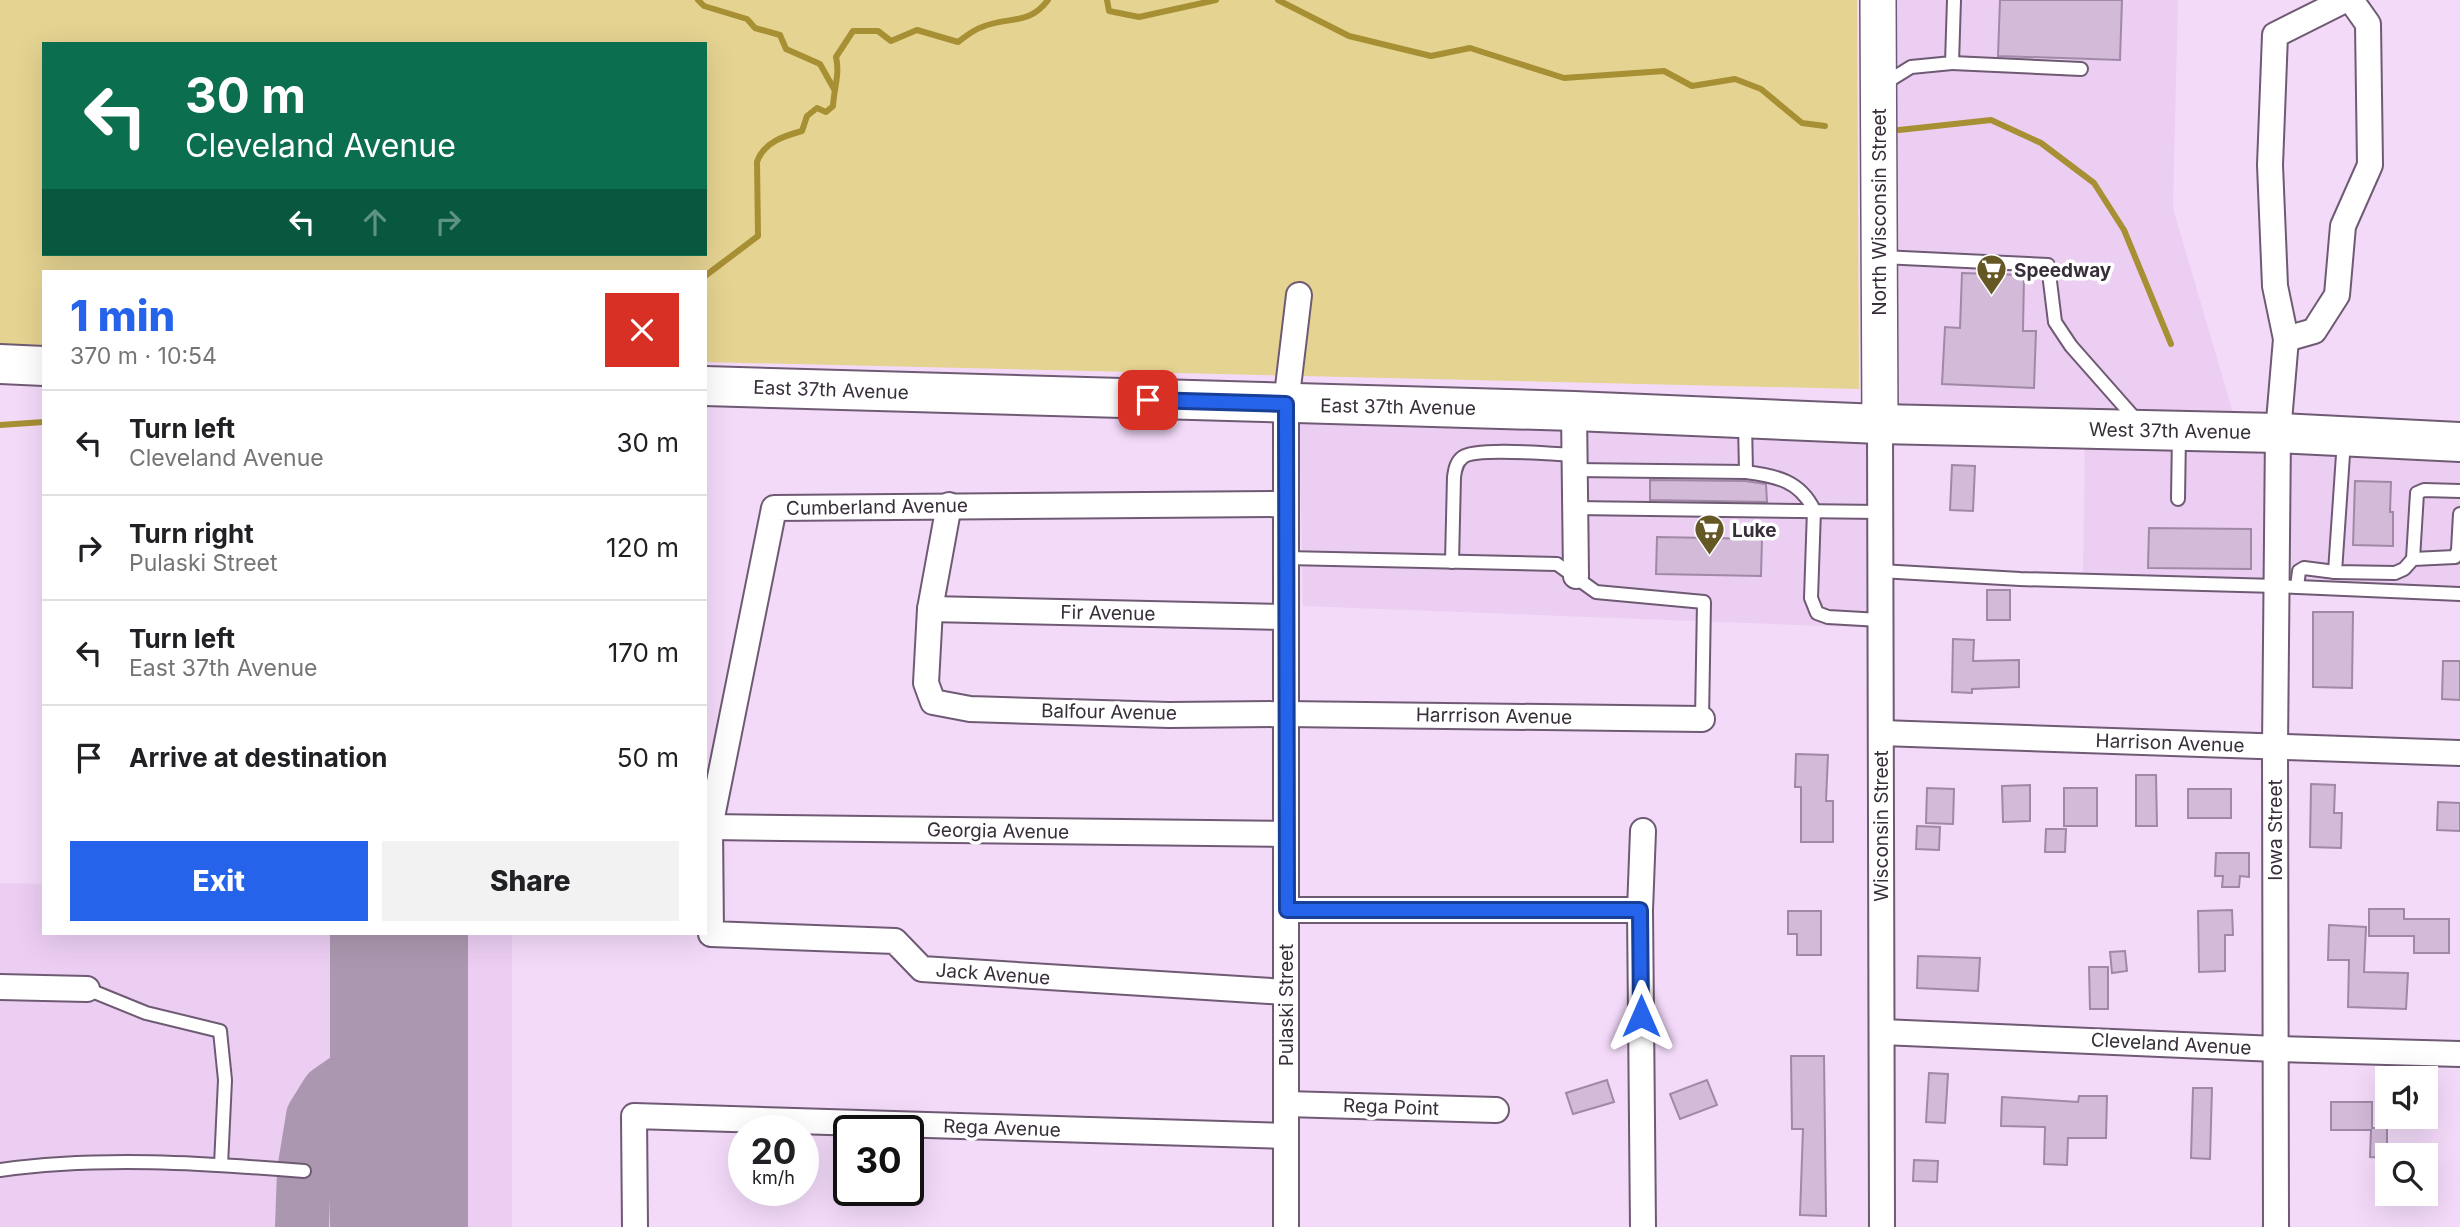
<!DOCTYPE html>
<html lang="en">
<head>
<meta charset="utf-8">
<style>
	body { margin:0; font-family:Inter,sans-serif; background:#f2f2f2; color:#202124; height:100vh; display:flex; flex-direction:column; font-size:26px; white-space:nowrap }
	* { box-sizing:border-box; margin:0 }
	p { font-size:23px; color:#757577 }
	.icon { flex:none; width:38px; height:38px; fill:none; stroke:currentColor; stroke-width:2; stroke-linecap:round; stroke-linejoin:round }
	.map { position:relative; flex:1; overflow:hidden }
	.panel { position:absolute; left:42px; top:270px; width:665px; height:665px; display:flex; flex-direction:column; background:#fff; border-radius:0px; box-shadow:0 7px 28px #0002 }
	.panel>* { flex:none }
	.banner { position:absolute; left:42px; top:42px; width:665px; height:214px; border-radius:0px; box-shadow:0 7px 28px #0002; background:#0b6e4f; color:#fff; overflow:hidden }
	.tools { position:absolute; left:2375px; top:1066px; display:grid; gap:14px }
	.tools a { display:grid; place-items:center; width:63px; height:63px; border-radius:0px; background:#fff; box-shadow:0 7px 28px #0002; font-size:35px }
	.speed { position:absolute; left:728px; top:1115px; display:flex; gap:14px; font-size:35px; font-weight:700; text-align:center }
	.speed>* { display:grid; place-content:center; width:91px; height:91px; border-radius:50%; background:#fff; box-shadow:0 7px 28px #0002; line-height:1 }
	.speed small { font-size:18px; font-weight:400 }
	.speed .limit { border:4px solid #111; border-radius:10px; background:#fff; color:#111 }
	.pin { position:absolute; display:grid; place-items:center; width:60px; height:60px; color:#fff; margin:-30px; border-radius:14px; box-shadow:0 4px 10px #0006 }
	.me { position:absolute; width:77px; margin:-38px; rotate:0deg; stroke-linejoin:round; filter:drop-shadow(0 0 5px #0008) }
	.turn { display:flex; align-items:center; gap:24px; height:147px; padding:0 28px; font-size:32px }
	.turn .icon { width:91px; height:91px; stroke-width:2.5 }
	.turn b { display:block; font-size:49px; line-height:60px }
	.lanes { display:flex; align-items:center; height:66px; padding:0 28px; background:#0003; justify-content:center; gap:35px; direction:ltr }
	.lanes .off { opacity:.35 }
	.round { display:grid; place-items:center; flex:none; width:74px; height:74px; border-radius:0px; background:#f2f2f2 }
	.overview { display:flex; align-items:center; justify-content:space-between; height:119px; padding:0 28px }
	h1 { font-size:42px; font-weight:800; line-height:52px; color:#2563eb }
	.button { display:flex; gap:14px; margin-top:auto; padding:14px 28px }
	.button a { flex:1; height:80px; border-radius:0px; background:#2563eb; color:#fff; font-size:28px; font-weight:800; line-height:80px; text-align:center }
	.button a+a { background:#f2f2f2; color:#202124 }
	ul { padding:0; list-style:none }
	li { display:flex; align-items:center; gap:21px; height:105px; padding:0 28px; border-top:2px solid #e0e0e0 }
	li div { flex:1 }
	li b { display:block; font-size:26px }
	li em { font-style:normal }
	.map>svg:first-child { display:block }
	.built { fill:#eccef3 }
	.green { fill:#e5d391; fill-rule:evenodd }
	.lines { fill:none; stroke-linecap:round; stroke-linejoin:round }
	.stream { stroke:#a78f34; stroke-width:6 }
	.taxiway { stroke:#ab98b0; stroke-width:54 }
	.runway { stroke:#ab98b0; stroke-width:138 }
	.building { fill:#d2bad8; stroke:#9f89a5; stroke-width:2 }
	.lane-casing { stroke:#6f5a74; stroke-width:16 }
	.street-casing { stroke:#6f5a74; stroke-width:28 }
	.secondary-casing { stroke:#6f5a74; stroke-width:38 }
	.primary-casing { stroke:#6f5a74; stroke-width:42 }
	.lane { stroke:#fff; stroke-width:12 }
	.street { stroke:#fff; stroke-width:24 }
	.secondary { stroke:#fff; stroke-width:35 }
	.primary { stroke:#fff; stroke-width:38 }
	.route-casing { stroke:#184099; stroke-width:18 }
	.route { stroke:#2563eb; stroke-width:12 }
	.labels { text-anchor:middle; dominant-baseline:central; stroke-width:7; stroke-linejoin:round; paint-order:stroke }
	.street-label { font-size:19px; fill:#382e3a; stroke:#fff }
	.poi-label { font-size:19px; font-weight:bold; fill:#382e3a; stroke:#fff; text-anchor:start }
</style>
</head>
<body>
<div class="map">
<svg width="2460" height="1227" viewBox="0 0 2460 1227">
	<rect width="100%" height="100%" fill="#f3daf9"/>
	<g class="built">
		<polygon points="1885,0 2178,0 2173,208 2235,420 1888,417"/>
		<polygon points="1299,409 1874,430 1875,628 1303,606"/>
		<polygon points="2085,435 2460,448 2460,588 2283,579 2083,573"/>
		<polygon points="0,883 44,884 44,933 512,933 512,1227 0,1227"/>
	</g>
	<path class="green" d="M0,0H1857L1859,389L705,362V271H44V347L0,346ZM44,44H705V254H44Z"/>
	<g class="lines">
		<g class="stream">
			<polyline points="698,0 704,6 747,19 755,28 780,35 786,49 820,64 834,89"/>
			<polyline points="1107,0 1109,11 1139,17 1216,0"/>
			<polyline points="1278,0 1349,36 1431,56 1470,48 1564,78 1664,71 1692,86 1735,79 1761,89 1802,123 1825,126"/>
			<polyline points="1899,130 1991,120 2041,143 2094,183 2124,230 2171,344"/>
			<path d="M705,276L758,236L757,162C764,142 784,136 802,131L807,116L817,108L826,112L833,106C834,88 840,74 836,57L853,31H878L891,41L917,30L958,42C965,37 973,30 982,27C1007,16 1029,26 1048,0"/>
			<polyline points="0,425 44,422"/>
		</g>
		<polyline class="taxiway" points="302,1227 304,1171 313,1116 328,1092 354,1074 399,1068"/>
		<polyline class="runway" points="399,1227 399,933"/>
	</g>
	<g class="building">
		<polygon points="2000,0 2122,0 2120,60 1998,56"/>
		<polygon points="1962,273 2024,275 2023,331 2036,331 2034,388 1942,384 1945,327 1960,328"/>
		<polygon points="1952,465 1975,466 1973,511 1950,510"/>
		<polygon points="1650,480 1745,481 1766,484 1767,502 1650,500"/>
		<polygon points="2355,481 2391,482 2390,512 2393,512 2393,546 2353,545"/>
		<polygon points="2149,528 2251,529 2251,569 2148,568"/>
		<polygon points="1657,537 1762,539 1761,576 1656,574"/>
		<rect x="1987" y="590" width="23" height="30"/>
		<polygon points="2313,612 2353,612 2352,688 2313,687"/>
		<polygon points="1953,639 1974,640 1973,661 2019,660 2019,687 1972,689 1972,693 1952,692"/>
		<polygon points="2443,661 2460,661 2460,700 2442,699"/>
		<polygon points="1796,754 1828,755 1826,801 1833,801 1833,842 1801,842 1801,787 1795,787"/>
		<polygon points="2136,775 2156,775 2157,826 2136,826"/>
		<polygon points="2311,784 2335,785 2334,813 2342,813 2341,848 2310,847"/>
		<polygon points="2030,785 2030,821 2003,822 2002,786"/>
		<polygon points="1927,788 1954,789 1953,824 1926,823"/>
		<rect x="2064" y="788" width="33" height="38"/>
		<rect x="2188" y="789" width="43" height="29"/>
		<polygon points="2438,802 2460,803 2460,831 2437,830"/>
		<polygon points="1917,826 1940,827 1939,850 1916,849"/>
		<polygon points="2046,829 2066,829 2065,852 2045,852"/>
		<polygon points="2216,853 2249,853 2249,877 2240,876 2239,887 2222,887 2223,876 2215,876"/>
		<polygon points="2369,909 2404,909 2404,919 2449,919 2449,953 2414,953 2414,936 2369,936"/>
		<polygon points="2232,910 2233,935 2225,935 2225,971 2199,972 2198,911"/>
		<polygon points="1788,911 1821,911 1821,955 1797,955 1797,934 1788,934"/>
		<polygon points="2329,925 2366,927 2364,972 2408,973 2406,1009 2348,1007 2349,960 2328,960"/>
		<polygon points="2125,951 2127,971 2112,973 2110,952"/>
		<polygon points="1918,956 1980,958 1978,991 1917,988"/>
		<polygon points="2089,967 2108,967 2108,1009 2090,1009"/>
		<polygon points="1791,1056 1824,1056 1826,1216 1800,1215 1803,1129 1792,1129"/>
		<polygon points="1929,1073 1948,1074 1945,1123 1926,1122"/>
		<polygon points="1607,1080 1614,1102 1573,1114 1566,1093"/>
		<polygon points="1707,1080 1717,1105 1680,1119 1670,1094"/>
		<polygon points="2193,1088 2212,1088 2210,1159 2191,1158"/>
		<polygon points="2079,1096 2107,1096 2106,1138 2068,1138 2067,1165 2044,1164 2045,1127 2001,1126 2002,1097 2078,1102"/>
		<polygon points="2331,1102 2372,1102 2372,1128 2387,1128 2387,1158 2370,1157 2371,1130 2331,1130"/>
		<polygon points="1914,1160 1938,1161 1937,1182 1913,1181"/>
	</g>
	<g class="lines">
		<defs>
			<g id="lane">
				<polyline points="1952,63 2081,69"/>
				<polyline points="1882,85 1911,67 1952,63 1954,0"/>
				<polyline points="1882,257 2048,265 2055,322 2071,346 2138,422"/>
				<path d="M1745,423L1746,472C1777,476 1800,481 1814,510L1811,598L1817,613L1828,617L1880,620"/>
				<polyline points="1575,470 1746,472"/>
				<polyline points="2178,499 2179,434"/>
				<polyline points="1575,508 1880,512"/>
				<polyline points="1286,558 1557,564 1596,592 1704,602 1702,719"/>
				<polyline points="2413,559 2417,493 2424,490 2460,491"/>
				<path d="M1452,562L1454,477C1455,470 1456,462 1463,457C1476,447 1554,454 1575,455"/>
				<polyline points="1880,571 2020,579 2276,586 2460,594"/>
				<polyline points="2335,572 2344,440"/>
				<polyline points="2297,587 2299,571 2304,568 2335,572 2395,573 2404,569 2413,559 2455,557 2458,550 2460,514"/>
				<polyline points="87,989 146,1013 220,1031 225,1080 221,1165"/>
				<path d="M0,1170C100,1156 204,1163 304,1171"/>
			</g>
			<g id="street">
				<polyline points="2286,339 2314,331 2337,295 2343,226 2370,165 2368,24 2351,0"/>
				<polyline points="1574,411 1576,576"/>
				<polyline points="1880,424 1882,1227"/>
				<polyline points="949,505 930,609 926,683 933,702 970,709 1169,715 1286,714 1702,719"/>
				<polyline points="930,609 1286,617"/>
				<polyline points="1881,733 2460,753"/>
				<polyline points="710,827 1286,834"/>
				<polyline points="1643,831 1640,910 1643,1227"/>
				<polyline points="1287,910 1640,910"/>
				<polyline points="0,987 87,989"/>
				<polyline points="1286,992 922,969 895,941 711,934 710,827 774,508 1286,504"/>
				<polyline points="1882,1032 2276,1049 2460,1054"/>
				<polyline points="1286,1104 1496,1110"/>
				<polyline points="635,1227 634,1116 1286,1136"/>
				<polyline points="1286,1227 1286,404 1299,295"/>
				<polyline points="2276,1227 2275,747 2278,433 2286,339 2275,286 2270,165 2275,35 2345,0"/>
			</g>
			<polyline id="secondary" points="1878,0 1880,424"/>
			<g id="primary">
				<polyline points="0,364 44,366"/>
				<polyline points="705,386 1574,411 1880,424 2278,433 2460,442"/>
			</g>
		</defs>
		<use href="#lane" class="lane-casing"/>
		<use href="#street" class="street-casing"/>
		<use href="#secondary" class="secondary-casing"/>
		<use href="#primary" class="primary-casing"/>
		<use href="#lane" class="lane"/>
		<use href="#street" class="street"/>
		<use href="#secondary" class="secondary"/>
		<use href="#primary" class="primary"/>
	</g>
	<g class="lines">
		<defs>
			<polyline id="route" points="1148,400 1286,404 1287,910 1640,910 1641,1016"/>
		</defs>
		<use href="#route" class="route-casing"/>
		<use href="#route" class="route"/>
	</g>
	<defs>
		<symbol id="supermarket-pin" viewBox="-11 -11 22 30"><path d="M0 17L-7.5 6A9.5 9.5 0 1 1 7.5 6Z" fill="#665825" stroke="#fff"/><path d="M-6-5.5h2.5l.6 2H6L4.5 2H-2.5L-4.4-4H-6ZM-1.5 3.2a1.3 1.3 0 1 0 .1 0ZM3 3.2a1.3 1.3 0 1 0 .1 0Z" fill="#fff"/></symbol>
	</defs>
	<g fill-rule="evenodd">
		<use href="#supermarket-pin" x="1974" y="252" width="35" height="47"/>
		<use href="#supermarket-pin" x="1692" y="512" width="35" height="47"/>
	</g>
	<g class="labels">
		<g class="street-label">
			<text transform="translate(1879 212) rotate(-90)">North Wisconsin Street</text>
			<text transform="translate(831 390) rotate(2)">East 37th Avenue</text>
			<text transform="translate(1398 407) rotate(1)">East 37th Avenue</text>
			<text transform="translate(2170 431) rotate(1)">West 37th Avenue</text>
			<text transform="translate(877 507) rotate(-1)">Cumberland Avenue</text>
			<text transform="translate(1108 613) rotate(1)">Fir Avenue</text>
			<text transform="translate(1109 712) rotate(1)">Balfour Avenue</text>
			<text transform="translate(1494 716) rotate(1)">Harrrison Avenue</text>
			<text transform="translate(2170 743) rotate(2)">Harrison Avenue</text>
			<text transform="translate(1881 826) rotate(-90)">Wisconsin Street</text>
			<text transform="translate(2275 830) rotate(-90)">Iowa Street</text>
			<text transform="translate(998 831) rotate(1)">Georgia Avenue</text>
			<text transform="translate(993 974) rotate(4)">Jack Avenue</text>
			<text transform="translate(1286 1005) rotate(-90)">Pulaski Street</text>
			<text transform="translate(2171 1044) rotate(3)">Cleveland Avenue</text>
			<text transform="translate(1391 1107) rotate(2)">Rega Point</text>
			<text transform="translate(1002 1128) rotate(2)">Rega Avenue</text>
		</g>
		<g class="poi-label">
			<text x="2014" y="270">Speedway</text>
			<text x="1732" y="530">Luke</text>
		</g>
	</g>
</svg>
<div class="tools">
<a><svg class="icon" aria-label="sound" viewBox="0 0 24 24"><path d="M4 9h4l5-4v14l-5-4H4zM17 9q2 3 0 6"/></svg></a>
<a><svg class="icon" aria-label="search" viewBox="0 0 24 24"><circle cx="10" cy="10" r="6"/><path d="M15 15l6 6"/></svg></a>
</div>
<div class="speed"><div>20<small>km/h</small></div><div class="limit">30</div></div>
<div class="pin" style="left:1148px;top:400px;background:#d93025"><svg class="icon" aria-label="arrive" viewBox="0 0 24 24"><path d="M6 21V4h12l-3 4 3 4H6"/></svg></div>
<svg class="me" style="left:1641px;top:1016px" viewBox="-20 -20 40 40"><path d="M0-17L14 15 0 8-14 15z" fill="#2563eb" stroke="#fff" stroke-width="4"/></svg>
<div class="banner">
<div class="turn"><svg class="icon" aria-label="left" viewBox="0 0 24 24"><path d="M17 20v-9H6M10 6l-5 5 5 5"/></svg><div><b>30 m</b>Cleveland Avenue</div></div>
<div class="lanes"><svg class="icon" aria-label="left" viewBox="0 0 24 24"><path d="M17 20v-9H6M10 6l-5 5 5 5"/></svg><svg class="icon off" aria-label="ahead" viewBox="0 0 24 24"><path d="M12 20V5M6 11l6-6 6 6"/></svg><svg class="icon off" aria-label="right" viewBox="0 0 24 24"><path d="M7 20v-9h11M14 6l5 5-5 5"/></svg></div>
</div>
<section class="panel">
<div class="overview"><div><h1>1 min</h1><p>370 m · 10:54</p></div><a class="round" style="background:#d93025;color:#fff"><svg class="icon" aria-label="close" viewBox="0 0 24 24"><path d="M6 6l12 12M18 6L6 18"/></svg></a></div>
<ul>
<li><svg class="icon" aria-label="left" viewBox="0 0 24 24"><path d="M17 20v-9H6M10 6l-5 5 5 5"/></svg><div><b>Turn left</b><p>Cleveland Avenue</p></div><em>30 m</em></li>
<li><svg class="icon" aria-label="right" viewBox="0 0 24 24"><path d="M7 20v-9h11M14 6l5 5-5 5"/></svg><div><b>Turn right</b><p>Pulaski Street</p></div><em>120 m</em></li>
<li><svg class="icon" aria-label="left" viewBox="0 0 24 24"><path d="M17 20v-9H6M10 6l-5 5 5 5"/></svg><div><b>Turn left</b><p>East 37th Avenue</p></div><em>170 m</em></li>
<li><svg class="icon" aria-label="arrive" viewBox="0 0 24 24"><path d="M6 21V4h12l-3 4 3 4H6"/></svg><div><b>Arrive at destination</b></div><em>50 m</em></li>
</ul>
<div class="button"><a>Exit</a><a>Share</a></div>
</section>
</div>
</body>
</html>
